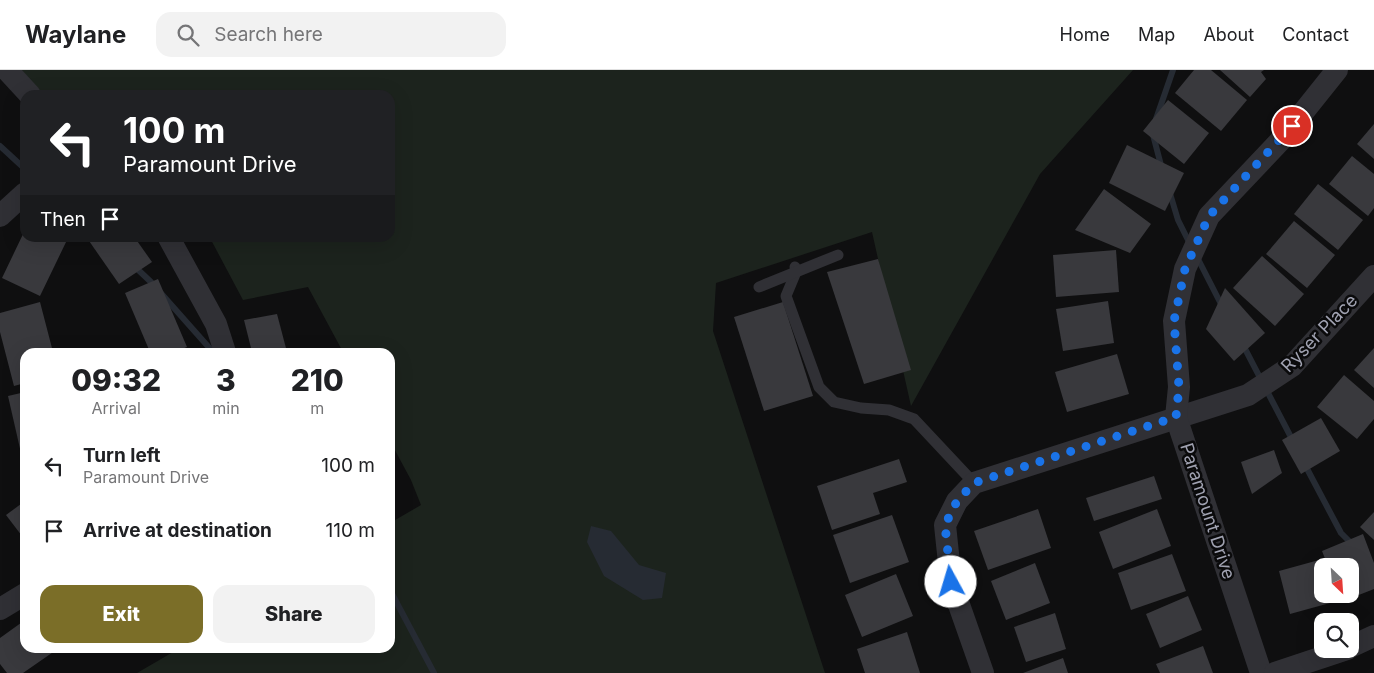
<!DOCTYPE html>
<html lang="en">
<head>
<meta charset="utf-8">
<style>
	body { margin:0; font-family:Inter,sans-serif; background:#f2f2f2; color:#202124; height:100vh; display:flex; flex-direction:column; font-size:19px; white-space:nowrap }
	* { box-sizing:border-box; margin:0 }
	p { font-size:16px; color:#757577 }
	.icon { flex:none; width:28px; height:28px; fill:none; stroke:currentColor; stroke-width:2; stroke-linecap:round; stroke-linejoin:round }
	.map { position:relative; flex:1; overflow:hidden }
	.details { position:absolute; left:20px; top:278px; width:375px; height:305px; display:flex; flex-direction:column; background:#fff; border-radius:15px; box-shadow:0 5px 20px #0002 }
	.details>* { flex:none }
	.hud { position:absolute; left:20px; top:20px; width:375px; height:152px; border-radius:15px; box-shadow:0 5px 20px #0002; background:#202124; color:#fff; overflow:hidden }
	.needle { width:32px; rotate:155deg }
	.buttons { position:absolute; left:1314px; top:488px; display:grid; gap:10px }
	.buttons a { display:grid; place-items:center; width:45px; height:45px; border-radius:10px; background:#fff; box-shadow:0 5px 20px #0002; font-size:25px }
	.pin { position:absolute; display:grid; place-items:center; width:42px; height:42px; color:#fff; margin:-21px; border:2px solid #fff; border-radius:50%; box-shadow:0 1px 5px #0007 }
	.me { position:absolute; width:55px; margin:-28px; rotate:354deg; stroke-linejoin:round; filter:drop-shadow(0 0 4px #0008) }
	.turn { display:flex; align-items:center; gap:18px; height:105px; padding:0 20px; font-size:22px }
	.turn .icon { width:65px; height:65px; stroke-width:2.5 }
	.turn b { display:block; font-size:35px; line-height:42px }
	.then { display:flex; align-items:center; height:48px; padding:0 20px; background:#0003; gap:10px; font-size:19px }
	.eta { display:flex; justify-content:space-evenly; align-items:center; height:85px; text-align:center }
	.eta b { font-size:30px; font-weight:800; line-height:35px }
	.button { display:flex; gap:10px; margin-top:auto; padding:10px 20px }
	.button a { flex:1; height:58px; border-radius:15px; background:#7b6e28; color:#fff; font-size:20px; font-weight:800; line-height:58px; text-align:center }
	.button a+a { background:#f2f2f2; color:#202124 }
	ul { padding:0; list-style:none }
	li { display:flex; align-items:center; gap:15px; height:65px; padding:0 20px }
	li div { flex:1 }
	li b { display:block; font-size:19px }
	li em { font-style:normal }
	header { display:flex; align-items:center; gap:30px; box-sizing:border-box; height:70px; padding:0 25px; background:#fff; border-bottom:1px solid #e0e0e0 }
	header strong { font-size:24px }
	nav { display:flex; gap:28px; margin-inline-start:auto; font-size:18px }
	.search { width:350px; height:45px; background:#f2f2f2; display:flex; align-items:center; gap:12px; box-sizing:border-box; padding:0 18px; border-radius:15px; color:#757577; font-size:19px }
	.map>svg:first-child { display:block }
	.green { fill:#1c231d }
	.water { fill:#262b33 }
	.lines { fill:none; stroke-linecap:round; stroke-linejoin:round }
	.stream { stroke:#262b33; stroke-width:6 }
	.building { fill:#39393d }
	.lane { stroke:#303035; stroke-width:11 }
	.street { stroke:#303035; stroke-width:22 }
	.route { stroke:#1a73e8; stroke-width:9; stroke-dasharray:0 16.2 }
	.labels { text-anchor:middle; dominant-baseline:central; stroke-width:5; stroke-linejoin:round; paint-order:stroke }
	.street-label { font-size:18px; fill:#a0a2b1; stroke:#0a0a0b }
</style>
</head>
<body>
<header>
<strong>Waylane</strong>
<div class="search"><svg class="icon" aria-label="search" viewBox="0 0 24 24"><circle cx="10" cy="10" r="6"/><path d="M15 15l6 6"/></svg>Search here</div>
<nav><a>Home</a><a>Map</a><a>About</a><a>Contact</a></nav>
</header>
<div class="map">
<svg width="1374" height="603" viewBox="0 0 1374 603">
	<rect width="100%" height="100%" fill="#0f0f10"/>
	<polygon class="green" points="17,0 1133,0 1040,104 911,336 872,162 716,213 713,261 825,603 137,603 180,578 390,578 390,453 421,435 411,410 390,371 390,282 343,282 308,217 243,230 210,168 390,168 390,25 37,25"/>
	<polygon class="water" points="591,456 611,461 639,495 666,503 662,528 643,530 604,506 587,472"/>
	<g class="lines">
		<g class="stream">
			<polyline points="1156,49 1173,0"/>
			<polyline points="1152,61 1162,99"/>
			<polyline points="0,76 25,99"/>
			<polyline points="1169,120 1178,150 1190,174"/>
			<polyline points="1197,187 1223,238"/>
			<polyline points="133,195 151,212 213,282"/>
			<polyline points="1242,273 1294,373"/>
			<polyline points="1304,393 1341,463 1354,476"/>
			<polyline points="390,520 434,603"/>
		</g>
	</g>
	<g class="building">
		<polygon points="1194,0 1211,0 1247,30 1221,61 1175,23"/>
		<polygon points="1220,0 1264,0 1261,2 1266,9 1250,27"/>
		<polygon points="1168,30 1209,63 1184,94 1143,61"/>
		<polygon points="1374,54 1374,89 1357,74"/>
		<polygon points="1127,75 1184,103 1165,141 1109,113"/>
		<polygon points="1352,86 1374,104 1374,138 1368,146 1329,114"/>
		<polygon points="1318,114 1363,150 1338,180 1294,144"/>
		<polygon points="1104,119 1151,154 1130,183 1075,160"/>
		<polygon points="1294,151 1335,185 1307,218 1266,184"/>
		<polygon points="25,160 25,168 68,168 40,226 2,208"/>
		<polygon points="87,168 135,168 152,192 119,214"/>
		<polygon points="1116,180 1119,222 1056,227 1053,185"/>
		<polygon points="1262,186 1304,224 1275,256 1233,218"/>
		<polygon points="878,189 911,300 864,314 827,202"/>
		<polygon points="158,209 187,277 174,282 150,282 125,223"/>
		<polygon points="1225,218 1265,263 1234,291 1206,259"/>
		<polygon points="1108,231 1114,273 1063,281 1056,239"/>
		<polygon points="40,232 53,282 25,282 25,313 14,316 0,262 0,243"/>
		<polygon points="783,232 813,326 764,341 734,247"/>
		<polygon points="277,244 287,282 252,282 244,250"/>
		<polygon points="1374,278 1374,318 1354,300"/>
		<polygon points="1117,284 1129,324 1067,342 1055,302"/>
		<polygon points="1344,305 1374,331 1374,349 1357,369 1317,337"/>
		<polygon points="25,322 25,383 21,383 8,326"/>
		<polygon points="1321,348 1340,381 1301,404 1282,370"/>
		<polygon points="1274,380 1282,403 1252,424 1241,392"/>
		<polygon points="899,389 907,412 873,423 880,444 832,460 817,416"/>
		<polygon points="1154,406 1162,429 1094,451 1086,428"/>
		<polygon points="25,431 25,470 6,445"/>
		<polygon points="1038,439 1051,478 988,500 974,461"/>
		<polygon points="1157,439 1171,476 1113,499 1099,462"/>
		<polygon points="1374,442 1374,470 1360,457"/>
		<polygon points="892,445 909,492 850,513 833,465"/>
		<polygon points="1363,464 1374,493 1374,519 1341,532 1338,524 1350,524 1350,496 1328,496 1322,481"/>
		<polygon points="1172,484 1186,521 1131,540 1118,503"/>
		<polygon points="1319,490 1322,505 1322,524 1328,524 1330,533 1290,544 1279,501"/>
		<polygon points="1035,493 1050,533 1006,550 991,511"/>
		<polygon points="896,504 913,546 862,567 845,525"/>
		<polygon points="1188,526 1202,560 1160,578 1146,544"/>
		<polygon points="1055,543 1066,579 1026,592 1014,557"/>
		<polygon points="25,550 25,578 59,578 23,603 7,603 0,594 0,568"/>
		<polygon points="907,562 920,603 865,603 857,579"/>
		<polygon points="1203,576 1213,603 1160,603 1156,594"/>
		<polygon points="1063,588 1068,603 1023,603"/>
	</g>
	<g class="lines">
		<g class="lane">
			<polyline points="795,197 796,202 786,226 819,317 834,332 861,338 889,340 914,349 974,413"/>
			<polyline points="759,217 838,185"/>
		</g>
		<g class="street">
			<polyline points="7,0 30,25"/>
			<polyline points="0,146 25,123"/>
			<polyline points="169,168 216,254 225,282"/>
			<polyline points="0,539 25,524"/>
			<polyline points="1350,577 1374,566"/>
			<polyline points="983,603 951,512 945,455 957,431 974,413 1248,325 1292,296 1374,206"/>
			<polyline points="1261,603 1176,347 1179,317 1174,251 1185,199 1209,146 1281,70 1337,0"/>
			<polyline points="1275,603 1347,579"/>
		</g>
	</g>
	<g class="lines">
		<polyline class="route" points="951,512 945,455 957,431 974,413 1176,347 1179,317 1174,251 1185,199 1209,146 1292,56"/>
	</g>
	<g class="labels">
		<g class="street-label">
			<text transform="translate(1319 263) rotate(-46)">Ryser Place</text>
			<text transform="translate(1208 441) rotate(72)">Paramount Drive</text>
		</g>
	</g>
</svg>
<div class="buttons">
<a><svg class="needle" viewBox="-14 -14 28 28"><path d="M0-13l5 13h-10z" fill="#e53935"/><path d="M0 13l5-13h-10z" fill="#757577"/></svg></a>
<a><svg class="icon" aria-label="search" viewBox="0 0 24 24"><circle cx="10" cy="10" r="6"/><path d="M15 15l6 6"/></svg></a>
</div>
<div class="pin" style="left:1292px;top:56px;background:#d93025"><svg class="icon" aria-label="arrive" viewBox="0 0 24 24"><path d="M6 21V4h12l-3 4 3 4H6"/></svg></div>
<svg class="me" style="left:951px;top:512px" viewBox="-20 -20 40 40"><circle r="19" fill="#fff"/><path d="M0-13L10 11 0 6-10 11z" fill="#1a73e8"/></svg>
<div class="hud">
<div class="turn"><svg class="icon" aria-label="left" viewBox="0 0 24 24"><path d="M17 20v-9H6M10 6l-5 5 5 5"/></svg><div><b>100 m</b>Paramount Drive</div></div>
<div class="then">Then<svg class="icon" aria-label="arrive" viewBox="0 0 24 24"><path d="M6 21V4h12l-3 4 3 4H6"/></svg></div>
</div>
<section class="details">
<div class="eta">
<div><b>09:32</b><p>Arrival</p></div>
<div><b>3</b><p>min</p></div>
<div><b>210</b><p>m</p></div>
</div>
<ul>
<li><svg class="icon" aria-label="left" viewBox="0 0 24 24"><path d="M17 20v-9H6M10 6l-5 5 5 5"/></svg><div><b>Turn left</b><p>Paramount Drive</p></div><em>100 m</em></li>
<li><svg class="icon" aria-label="arrive" viewBox="0 0 24 24"><path d="M6 21V4h12l-3 4 3 4H6"/></svg><div><b>Arrive at destination</b></div><em>110 m</em></li>
</ul>
<div class="button"><a>Exit</a><a>Share</a></div>
</section>
</div>
</body>
</html>
